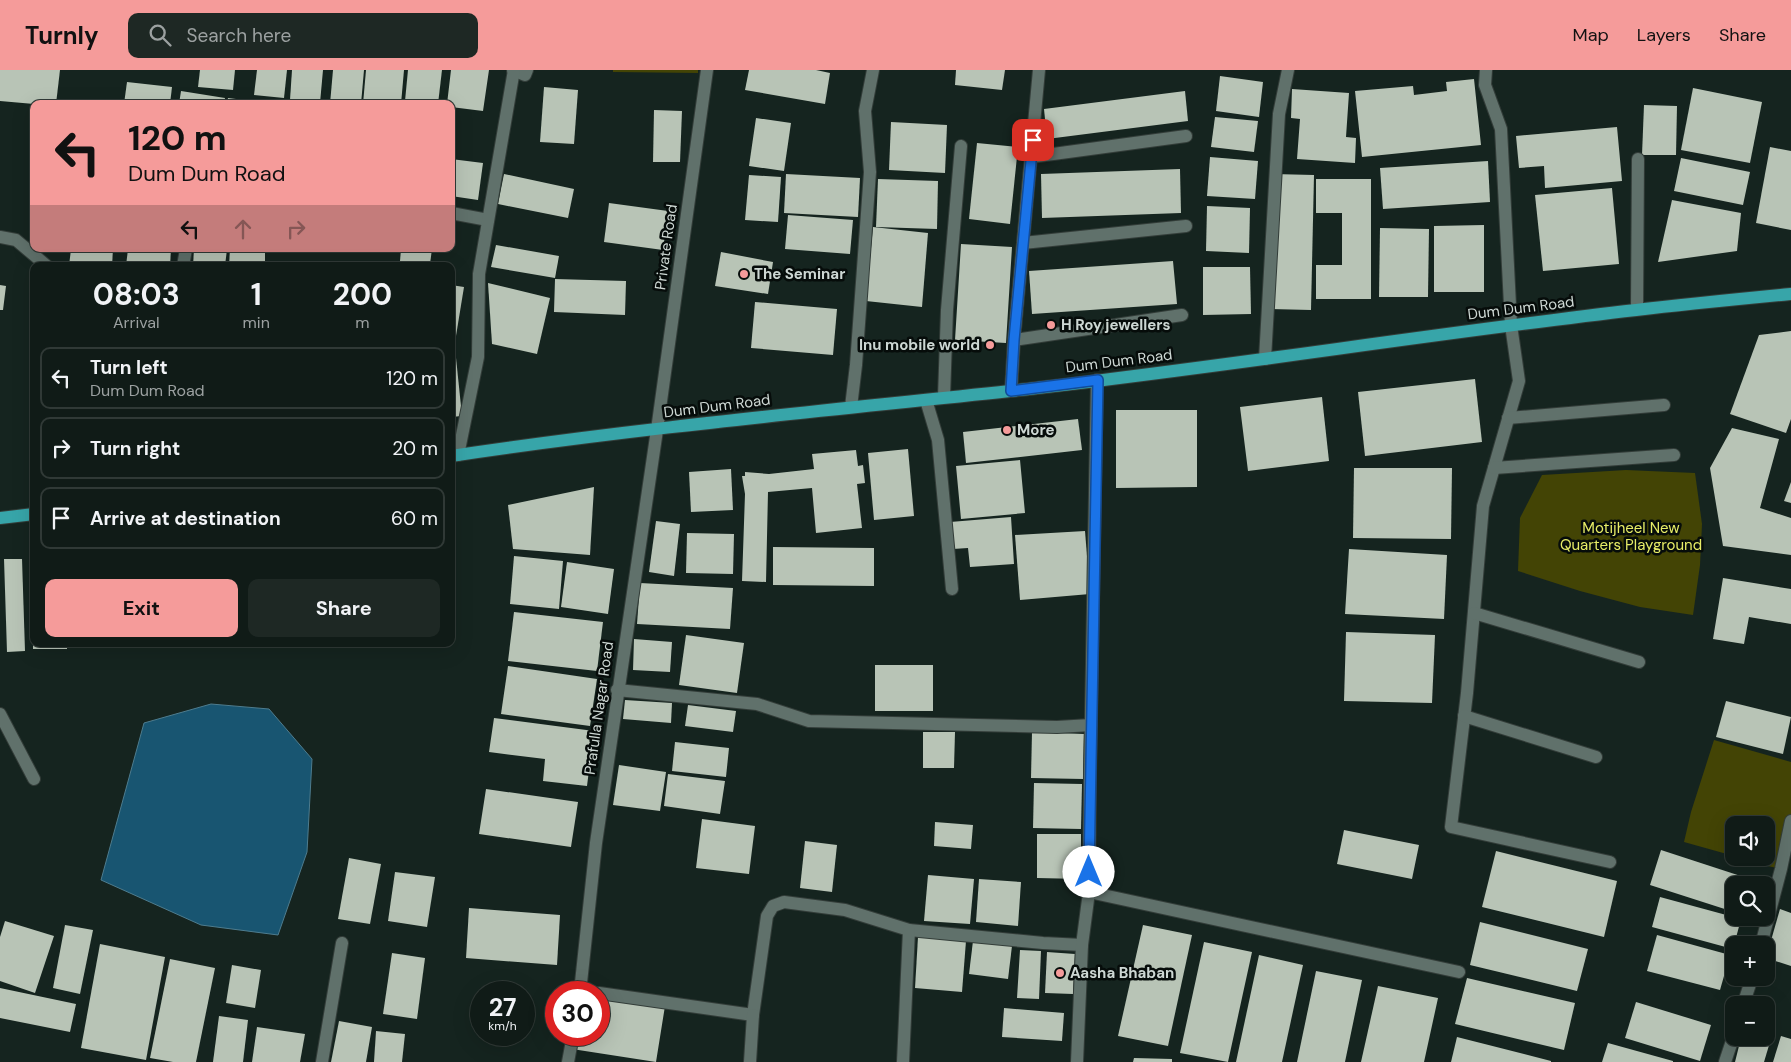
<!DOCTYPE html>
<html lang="en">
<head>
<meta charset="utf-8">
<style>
	body { margin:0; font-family:"DM Sans",sans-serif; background:#1e2824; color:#f1f3f6; height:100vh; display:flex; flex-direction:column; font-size:19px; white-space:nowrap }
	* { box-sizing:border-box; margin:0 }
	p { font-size:16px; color:#9ca1a1 }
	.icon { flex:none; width:28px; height:28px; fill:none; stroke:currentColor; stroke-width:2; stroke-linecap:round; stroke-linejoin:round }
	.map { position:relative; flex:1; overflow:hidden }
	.panel { position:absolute; left:30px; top:192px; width:425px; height:385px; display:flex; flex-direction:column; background:#101b17; border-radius:10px; box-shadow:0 5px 20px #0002,0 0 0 1px #303936 }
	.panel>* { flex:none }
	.hud { position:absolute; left:30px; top:30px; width:425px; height:152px; border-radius:10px; box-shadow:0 5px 20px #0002,0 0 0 1px #303936; background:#f59b9a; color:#111; overflow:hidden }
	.controls { position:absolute; left:1725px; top:746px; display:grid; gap:10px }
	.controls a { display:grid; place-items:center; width:50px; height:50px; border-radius:10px; background:#101b17; box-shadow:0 5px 20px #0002,0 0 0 1px #303936; font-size:25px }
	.speed { position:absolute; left:470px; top:911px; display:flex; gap:10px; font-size:25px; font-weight:700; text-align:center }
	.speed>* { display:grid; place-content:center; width:65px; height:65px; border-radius:50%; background:#101b17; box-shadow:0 5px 20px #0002,0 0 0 1px #303936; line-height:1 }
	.speed small { font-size:12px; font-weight:400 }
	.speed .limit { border:8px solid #d22; background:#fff; color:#111 }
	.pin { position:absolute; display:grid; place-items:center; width:42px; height:42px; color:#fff; margin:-21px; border-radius:10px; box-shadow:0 2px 8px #0006 }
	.me { position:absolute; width:55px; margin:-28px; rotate:0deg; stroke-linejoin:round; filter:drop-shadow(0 0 4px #0008) }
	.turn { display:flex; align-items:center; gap:18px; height:105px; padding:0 15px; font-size:22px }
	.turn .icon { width:65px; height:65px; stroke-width:2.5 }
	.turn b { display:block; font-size:35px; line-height:42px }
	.lanes { display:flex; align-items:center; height:48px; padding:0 15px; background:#0003; justify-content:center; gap:25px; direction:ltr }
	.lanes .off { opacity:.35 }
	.eta { display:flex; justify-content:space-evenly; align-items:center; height:85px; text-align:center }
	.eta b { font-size:30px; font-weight:700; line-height:35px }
	.primary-button { display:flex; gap:10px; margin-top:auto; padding:10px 15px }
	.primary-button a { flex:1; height:58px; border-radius:10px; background:#f59b9a; color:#111; font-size:20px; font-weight:700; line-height:58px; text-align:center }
	.primary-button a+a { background:#1e2824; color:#f1f3f6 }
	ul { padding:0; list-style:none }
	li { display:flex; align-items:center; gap:15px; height:62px; margin:0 10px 8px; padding:0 5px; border:2px solid #303936; border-radius:10px }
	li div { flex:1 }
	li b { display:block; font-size:19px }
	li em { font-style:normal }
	header { display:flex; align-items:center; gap:30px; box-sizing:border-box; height:70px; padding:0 25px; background:#f59b9a; color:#111 }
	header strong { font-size:24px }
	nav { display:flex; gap:28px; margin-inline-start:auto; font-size:18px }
	.search { width:350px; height:45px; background:#1e2824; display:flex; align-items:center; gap:12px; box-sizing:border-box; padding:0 18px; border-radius:10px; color:#9ca1a1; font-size:19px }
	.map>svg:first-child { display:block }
	.green { fill:#434405 }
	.water { fill:#185571; stroke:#4e7c8e }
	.building { fill:#b8c4b6 }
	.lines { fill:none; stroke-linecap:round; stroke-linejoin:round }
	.minor-casing { stroke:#333d39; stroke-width:14 }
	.major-casing { stroke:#333d39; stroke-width:14 }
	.minor { stroke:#60716b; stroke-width:12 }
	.major { stroke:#37a5a9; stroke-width:12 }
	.route-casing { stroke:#114b97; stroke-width:12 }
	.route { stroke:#1a73e8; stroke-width:9 }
	.poi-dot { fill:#f59b9a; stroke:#060c0a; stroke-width:2 }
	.labels { text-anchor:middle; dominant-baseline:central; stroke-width:5; stroke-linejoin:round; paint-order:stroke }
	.street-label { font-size:15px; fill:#cdd7d3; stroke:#060c0a }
	.poi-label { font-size:15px; font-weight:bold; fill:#cdd7d3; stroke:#060c0a; text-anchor:start }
	.park-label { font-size:15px; fill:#e7ed67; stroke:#060c0a }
</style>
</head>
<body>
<header>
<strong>Turnly</strong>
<div class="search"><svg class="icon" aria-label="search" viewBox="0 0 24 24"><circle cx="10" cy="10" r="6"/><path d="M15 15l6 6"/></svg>Search here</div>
<nav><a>Map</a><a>Layers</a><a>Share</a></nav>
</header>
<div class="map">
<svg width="1791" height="992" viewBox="0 0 1791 992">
	<rect width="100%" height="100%" fill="#15241f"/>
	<g class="green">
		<polygon points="613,0 698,0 698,3 613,2"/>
		<polygon points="1626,400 1695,403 1702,454 1700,495 1693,545 1640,537 1580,521 1518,501 1520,448 1542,405"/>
		<polygon points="1714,670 1791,692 1791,751 1781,799 1750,792 1737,788 1766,788 1766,755 1734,755 1734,786 1684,772 1691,742"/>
	</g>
	<polygon class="water" points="211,634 269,639 312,689 307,782 278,865 201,855 101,810 144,653"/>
	<g class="building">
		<polygon points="0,0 60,0 56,34 34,34 0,31"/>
		<polygon points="200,0 235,0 233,20 198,17"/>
		<polygon points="257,0 287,0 284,28 254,25"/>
		<polygon points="292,0 323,0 320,33 290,30"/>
		<polygon points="333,0 364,0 361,34 330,34"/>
		<polygon points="366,0 404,0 401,34 363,34"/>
		<polygon points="408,0 442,0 438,34 405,31"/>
		<polygon points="451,0 489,0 483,41 451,37 451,34 447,34"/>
		<polygon points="749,0 816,0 830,3 825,34 745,20"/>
		<polygon points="956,0 1005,0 1002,20 955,15"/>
		<polygon points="1220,6 1263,12 1259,47 1216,41"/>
		<polygon points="1474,9 1481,75 1362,87 1355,21 1413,16 1414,25 1447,21 1446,12"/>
		<polygon points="127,12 172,17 170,34 124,34"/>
		<polygon points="544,17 578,20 574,74 540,72"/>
		<polygon points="1693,18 1762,32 1750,93 1681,80"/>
		<polygon points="1292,19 1349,23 1346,67 1356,68 1355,93 1297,89 1300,49 1291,48"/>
		<polygon points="181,21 225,28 224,34 179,34"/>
		<polygon points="1185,21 1188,51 1047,69 1044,39"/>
		<polygon points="228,28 259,32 258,34 227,34"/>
		<polygon points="1644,35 1677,36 1676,85 1642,85"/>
		<polygon points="654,40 682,41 680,92 653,92"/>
		<polygon points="1215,47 1258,51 1254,82 1211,77"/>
		<polygon points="756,48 791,53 784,101 749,96"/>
		<polygon points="891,52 947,55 945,103 889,100"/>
		<polygon points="1617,57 1622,111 1545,118 1544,96 1519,98 1516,66"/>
		<polygon points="977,73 1018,77 1010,154 969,149"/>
		<polygon points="1770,77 1791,81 1791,160 1756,153"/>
		<polygon points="1210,87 1258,91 1255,129 1207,126"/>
		<polygon points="1681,88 1750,102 1743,135 1674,121"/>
		<polygon points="451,89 483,93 478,130 451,126"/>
		<polygon points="1488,91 1490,132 1383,139 1380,98"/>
		<polygon points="1180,99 1181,143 1042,148 1041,104"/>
		<polygon points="504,104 574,119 568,148 498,134"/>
		<polygon points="786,104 860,108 858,147 784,143"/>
		<polygon points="1273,104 1314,105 1311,240 1270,239"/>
		<polygon points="749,105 781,107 778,152 745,150"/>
		<polygon points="878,109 938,111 937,159 876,157"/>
		<polygon points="1316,109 1371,109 1371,229 1316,229 1316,195 1342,195 1342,143 1316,143"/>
		<polygon points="1612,118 1619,194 1543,201 1535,125"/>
		<polygon points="1672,130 1741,143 1737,181 1658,192"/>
		<polygon points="609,133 668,141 663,180 604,172"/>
		<polygon points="1207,136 1250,138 1249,183 1206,181"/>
		<polygon points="788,145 853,150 850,184 785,179"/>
		<polygon points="1484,155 1484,222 1434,222 1434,156"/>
		<polygon points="873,157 928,163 922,237 866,231"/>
		<polygon points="1380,158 1429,159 1428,227 1379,227"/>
		<polygon points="961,174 1012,177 1006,273 955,270"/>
		<polygon points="496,175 559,186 555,208 491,197"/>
		<polygon points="71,179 113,179 112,196 69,196"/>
		<polygon points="128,179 171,179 170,196 126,196"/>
		<polygon points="194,179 227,179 225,196 193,196"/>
		<polygon points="230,179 265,179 265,196 229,196"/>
		<polygon points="329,179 359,179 359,181 329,180"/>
		<polygon points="401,179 432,179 430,194 400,191"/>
		<polygon points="721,182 773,192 768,224 715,216"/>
		<polygon points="1173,191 1177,234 1032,244 1029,201"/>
		<polygon points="271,193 303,195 303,196 271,196"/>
		<polygon points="1203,197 1250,197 1251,244 1203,245"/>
		<polygon points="555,209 626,211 625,245 554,242"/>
		<polygon points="488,213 550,228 537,284 492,274"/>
		<polygon points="0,215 6,216 3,240 0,240"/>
		<polygon points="451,215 464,217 455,272 451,271"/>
		<polygon points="755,232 837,239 833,285 751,278"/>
		<polygon points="1791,261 1791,349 1786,363 1730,344 1759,265"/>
		<polygon points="451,278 455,278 462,346 451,347"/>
		<polygon points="1475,309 1482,372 1365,386 1358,322"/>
		<polygon points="1322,327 1329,391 1248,401 1240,337"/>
		<polygon points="1116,340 1197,340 1197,417 1116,418"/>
		<polygon points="1078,349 1082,380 966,393 963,362"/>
		<polygon points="1732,358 1779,369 1760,438 1791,448 1791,485 1723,476 1710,398"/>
		<polygon points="908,379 914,446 874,450 868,383"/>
		<polygon points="856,380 858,396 863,395 865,413 857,414 862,458 816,463 812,418 768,422 766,512 742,511 745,424 742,406 745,406 745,402 769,404 814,399 812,384"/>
		<polygon points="1020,390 1025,443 961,449 956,396"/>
		<polygon points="1354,398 1452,398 1451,469 1353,468"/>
		<polygon points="731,399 733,440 691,442 689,402"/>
		<polygon points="1791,412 1791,433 1784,431"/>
		<polygon points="594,417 590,485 513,479 508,435"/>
		<polygon points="1011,447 1014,494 970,497 968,478 953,479 950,452"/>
		<polygon points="656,451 680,454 674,506 649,502"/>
		<polygon points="1085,461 1090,524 1020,530 1015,465"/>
		<polygon points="687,463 734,464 733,504 686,503"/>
		<polygon points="773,477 874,478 874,516 773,515"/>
		<polygon points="1349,479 1447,485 1444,549 1345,544"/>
		<polygon points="514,486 563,491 559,539 510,534"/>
		<polygon points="4,489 22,489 25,581 7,582"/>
		<polygon points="567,492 614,499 608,544 561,537"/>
		<polygon points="1723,508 1791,519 1791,554 1749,547 1744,574 1713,569"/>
		<polygon points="640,513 733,518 730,559 637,554"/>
		<polygon points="514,542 603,552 597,601 508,591"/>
		<polygon points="1346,562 1435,565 1432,633 1344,631"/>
		<polygon points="686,565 744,573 737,623 679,615"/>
		<polygon points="634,569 672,572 670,602 633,600"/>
		<rect x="33" y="574" width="34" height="5"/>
		<rect x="875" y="595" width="58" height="46"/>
		<polygon points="508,596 597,609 590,656 501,644"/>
		<polygon points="625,630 672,633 671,653 623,649"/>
		<polygon points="1726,631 1791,647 1783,684 1716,667"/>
		<polygon points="688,635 736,641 733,662 685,656"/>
		<polygon points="494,648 594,661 587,716 543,711 545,689 489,682"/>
		<polygon points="923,662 955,662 954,698 923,698"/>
		<polygon points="1032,662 1084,664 1083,709 1031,708"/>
		<polygon points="675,672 729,678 726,707 672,701"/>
		<polygon points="619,695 666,702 660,741 613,735"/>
		<polygon points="668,704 725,711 720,744 664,736"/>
		<polygon points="1034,713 1082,714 1081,759 1033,758"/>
		<polygon points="486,719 578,732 571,777 479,764"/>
		<polygon points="702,749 755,756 749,804 696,798"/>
		<polygon points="935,752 973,755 971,779 934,776"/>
		<polygon points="1344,760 1419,775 1412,809 1337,794"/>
		<polygon points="1037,764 1081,764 1081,809 1037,808"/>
		<polygon points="805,771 837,775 832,822 800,818"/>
		<polygon points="1661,780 1756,811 1755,815 1734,815 1734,842 1650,815"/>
		<polygon points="1496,781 1617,811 1604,867 1482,837"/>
		<polygon points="349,788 381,794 370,854 338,849"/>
		<polygon points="395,802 435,807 427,857 388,851"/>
		<polygon points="928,805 974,809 970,854 924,851"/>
		<polygon points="979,809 1021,812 1018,856 976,852"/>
		<polygon points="1660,827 1741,849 1733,879 1652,857"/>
		<polygon points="469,838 560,845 557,895 466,888"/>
		<polygon points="1780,839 1791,843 1791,896 1766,888"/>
		<polygon points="5,851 54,866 35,923 0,911 0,867"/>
		<polygon points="1480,852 1588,879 1577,921 1470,895"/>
		<polygon points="65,855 93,860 80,924 53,918"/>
		<polygon points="1143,855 1192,865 1168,976 1118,966"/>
		<polygon points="1657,865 1730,885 1720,920 1647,901"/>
		<polygon points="918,867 966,871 962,922 915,918"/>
		<polygon points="973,871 1012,876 1008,909 969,904"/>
		<polygon points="1204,872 1252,882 1228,992 1180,983"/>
		<polygon points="100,874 165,887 146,990 81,978"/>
		<polygon points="1020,880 1041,881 1039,929 1017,928"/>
		<polygon points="1047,882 1075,884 1073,924 1045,923"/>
		<polygon points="392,883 425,888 417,949 383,944"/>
		<polygon points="1259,885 1303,895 1282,992 1236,992"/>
		<polygon points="170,889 215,898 196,992 173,992 150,988"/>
		<polygon points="232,895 261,900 255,938 226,933"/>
		<polygon points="1316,901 1362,910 1345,992 1297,992"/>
		<polygon points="1467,908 1575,933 1564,980 1455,954"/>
		<polygon points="1378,916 1438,928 1424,992 1361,992"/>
		<polygon points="0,918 76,934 70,962 0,948"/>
		<polygon points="599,925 665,936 656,992 572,979 575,965 599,965"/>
		<polygon points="1636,932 1711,955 1700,991 1625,968"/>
		<polygon points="1004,938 1064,943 1062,971 1002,967"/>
		<polygon points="219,946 248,950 243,992 213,992"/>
		<polygon points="339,951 372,957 366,992 331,992"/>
		<polygon points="257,957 305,964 300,992 252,992"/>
		<polygon points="376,961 405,964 402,992 374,992"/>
		<polygon points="1781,966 1791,969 1791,992 1773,992"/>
		<polygon points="1457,967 1551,991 1551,992 1451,992"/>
		<polygon points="1741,968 1754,968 1770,972 1764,992 1735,992"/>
		<polygon points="1608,973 1673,991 1673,992 1602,992"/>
		<polygon points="1134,988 1172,989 1172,992 1133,992"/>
	</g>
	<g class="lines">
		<defs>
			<g id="minor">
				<polyline points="513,0 525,5 527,0"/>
				<polyline points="1486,0 1485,15 1501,59 1511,255 1519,311 1483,436 1467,623 1451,757 1610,792"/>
				<polyline points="1031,87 1186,66"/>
				<polyline points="451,143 488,150"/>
				<polyline points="0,167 16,170 47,196"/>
				<polyline points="1023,173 1186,156"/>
				<polyline points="183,196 186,179"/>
				<polyline points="1637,239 1638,89"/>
				<polyline points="1014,270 1182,245"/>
				<polyline points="1265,289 1279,44 1288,0"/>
				<polyline points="1011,321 1014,270 1039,0"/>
				<polyline points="944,327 947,240 961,76"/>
				<polyline points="926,330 938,370 952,519"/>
				<polyline points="851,337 856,295 870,102 865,41 873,0"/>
				<polyline points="1508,348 1664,335"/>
				<polyline points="458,385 478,287 479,204 514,0"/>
				<polyline points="1494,398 1674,385"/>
				<polyline points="1474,543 1639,592"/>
				<polyline points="617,620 757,634 809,651 1057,657 1091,655"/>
				<polyline points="0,644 34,709"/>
				<polyline points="1464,646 1596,687"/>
				<polyline points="1089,822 1459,902"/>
				<polyline points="1761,875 1781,799 1791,751"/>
				<polyline points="580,922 596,773 657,360 707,0"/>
				<polyline points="599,923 753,945 767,846 773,836 784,832 845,840 909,860 1043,873 1082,875"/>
				<polyline points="1743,935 1752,908"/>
				<polyline points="322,992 342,873"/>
				<polyline points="568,992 573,965"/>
				<polyline points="750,992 753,945"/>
				<polyline points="903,992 909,860"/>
				<polyline points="1077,992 1082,875 1089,822 1090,706 1097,310"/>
				<polyline points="1725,992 1734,965"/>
			</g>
			<g id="major">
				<path d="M451,386C637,358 824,341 1010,321C1219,298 1427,264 1636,240C1687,234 1739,229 1791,224"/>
				<polyline points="0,448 34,444"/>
			</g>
		</defs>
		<use href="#minor" class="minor-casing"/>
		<use href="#major" class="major-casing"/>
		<use href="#minor" class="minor"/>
		<use href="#major" class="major"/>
	</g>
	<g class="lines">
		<defs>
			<polyline id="route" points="1033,70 1014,270 1011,321 1098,310 1089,802"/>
		</defs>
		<use href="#route" class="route-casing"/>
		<use href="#route" class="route"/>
	</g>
	<g class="poi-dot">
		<circle cx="744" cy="204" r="5"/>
		<circle cx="1051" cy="255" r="5"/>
		<circle cx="990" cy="275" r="5"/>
		<circle cx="1007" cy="360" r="5"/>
		<circle cx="1060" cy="903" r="5"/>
	</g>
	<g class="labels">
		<g class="street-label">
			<text transform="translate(666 177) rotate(-82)">Private Road</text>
			<text transform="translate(1521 238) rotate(-7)">Dum Dum Road</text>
			<text transform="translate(1119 291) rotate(-7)">Dum Dum Road</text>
			<text transform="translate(717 336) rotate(-7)">Dum Dum Road</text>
			<text transform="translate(599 638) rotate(-82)">Prafulla Nagar Road</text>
		</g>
		<g class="poi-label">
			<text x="754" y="204">The Seminar</text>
			<text x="1061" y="255">H Roy jewellers</text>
			<text x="980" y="275" text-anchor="end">Inu mobile world</text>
			<text x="1017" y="360">More</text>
			<text x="1070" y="903">Aasha Bhaban</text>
		</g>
		<g class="park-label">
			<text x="1631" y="458">Motijheel New<tspan x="1631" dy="17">Quarters Playground</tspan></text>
		</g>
	</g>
</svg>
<div class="controls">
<a><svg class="icon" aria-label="sound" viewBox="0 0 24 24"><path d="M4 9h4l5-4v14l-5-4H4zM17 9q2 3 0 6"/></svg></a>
<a><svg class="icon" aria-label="search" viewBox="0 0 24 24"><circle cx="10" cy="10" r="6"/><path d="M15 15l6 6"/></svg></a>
<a>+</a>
<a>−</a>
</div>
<div class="speed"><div>27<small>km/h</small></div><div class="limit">30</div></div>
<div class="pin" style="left:1033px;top:70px;background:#d93025"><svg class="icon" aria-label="arrive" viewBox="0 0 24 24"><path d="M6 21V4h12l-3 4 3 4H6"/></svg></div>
<svg class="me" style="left:1089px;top:802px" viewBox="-20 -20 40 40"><circle r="19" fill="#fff"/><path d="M0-13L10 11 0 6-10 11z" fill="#1a73e8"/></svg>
<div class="hud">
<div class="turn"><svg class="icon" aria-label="left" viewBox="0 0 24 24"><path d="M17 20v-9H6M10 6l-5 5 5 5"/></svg><div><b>120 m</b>Dum Dum Road</div></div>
<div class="lanes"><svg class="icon" aria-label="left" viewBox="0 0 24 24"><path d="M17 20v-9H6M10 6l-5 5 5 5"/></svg><svg class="icon off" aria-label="ahead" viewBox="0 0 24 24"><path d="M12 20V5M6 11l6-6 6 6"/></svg><svg class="icon off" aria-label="right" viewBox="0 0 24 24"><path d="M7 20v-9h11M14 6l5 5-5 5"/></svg></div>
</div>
<section class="panel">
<div class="eta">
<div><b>08:03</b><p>Arrival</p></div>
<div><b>1</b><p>min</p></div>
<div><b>200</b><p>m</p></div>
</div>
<ul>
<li><svg class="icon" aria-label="left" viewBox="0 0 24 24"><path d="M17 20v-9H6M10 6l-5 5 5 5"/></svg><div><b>Turn left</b><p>Dum Dum Road</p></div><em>120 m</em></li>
<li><svg class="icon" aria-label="right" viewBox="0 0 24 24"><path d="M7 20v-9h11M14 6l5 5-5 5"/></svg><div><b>Turn right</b></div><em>20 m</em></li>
<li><svg class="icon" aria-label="arrive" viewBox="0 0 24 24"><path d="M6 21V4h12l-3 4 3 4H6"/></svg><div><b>Arrive at destination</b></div><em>60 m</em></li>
</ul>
<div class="primary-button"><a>Exit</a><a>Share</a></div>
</section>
</div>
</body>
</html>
